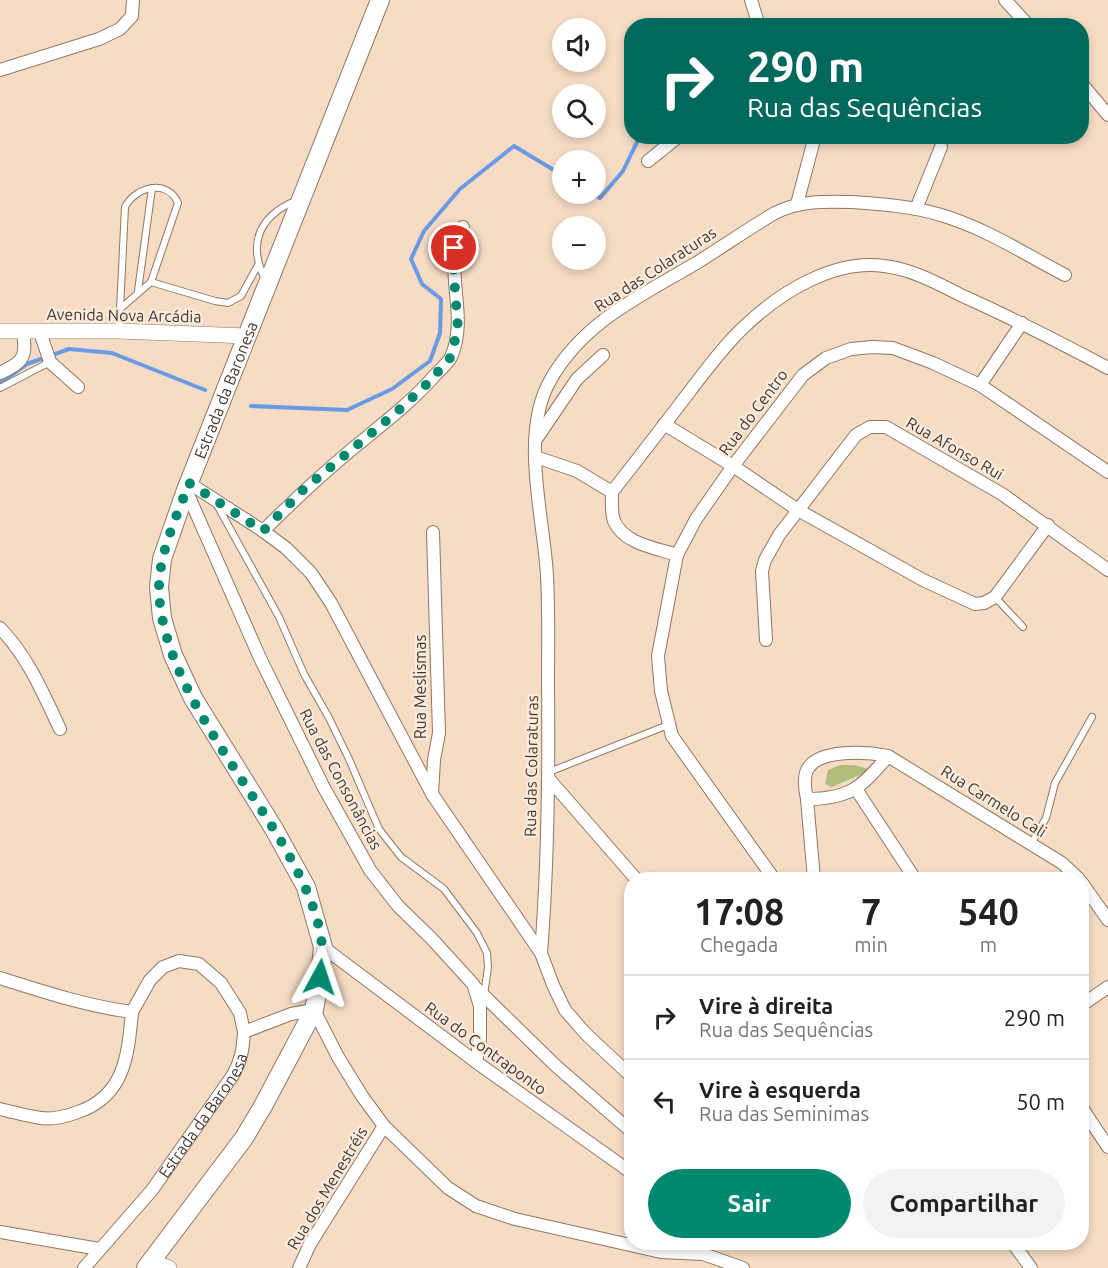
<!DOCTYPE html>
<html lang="pt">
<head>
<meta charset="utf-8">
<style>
	body { margin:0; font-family:Ubuntu,sans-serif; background:#f2f2f2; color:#222; height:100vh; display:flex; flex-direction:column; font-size:22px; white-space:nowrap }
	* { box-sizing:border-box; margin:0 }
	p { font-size:20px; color:#767676 }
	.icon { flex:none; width:33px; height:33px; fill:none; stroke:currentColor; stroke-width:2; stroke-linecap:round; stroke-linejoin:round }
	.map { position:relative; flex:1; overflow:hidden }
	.sheet { position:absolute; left:624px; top:872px; width:465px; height:378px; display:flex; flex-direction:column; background:#fff; border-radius:24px; box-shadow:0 3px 9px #0003 }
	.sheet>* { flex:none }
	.top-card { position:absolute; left:624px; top:18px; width:465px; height:126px; border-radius:24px; box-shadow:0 3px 9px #0003; background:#00695c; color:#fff; overflow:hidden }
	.buttons { position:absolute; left:552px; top:18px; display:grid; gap:12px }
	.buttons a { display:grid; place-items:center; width:54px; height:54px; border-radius:50%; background:#fff; box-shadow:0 3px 9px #0003; font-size:30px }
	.pin { position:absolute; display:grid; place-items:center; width:51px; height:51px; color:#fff; margin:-26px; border:3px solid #fff; border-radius:50%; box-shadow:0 2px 6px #0007 }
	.me { position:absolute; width:66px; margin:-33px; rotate:5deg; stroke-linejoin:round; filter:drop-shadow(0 0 4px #0008) }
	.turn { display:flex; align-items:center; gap:21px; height:126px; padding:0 24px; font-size:27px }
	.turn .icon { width:78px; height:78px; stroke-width:2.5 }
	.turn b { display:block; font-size:42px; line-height:51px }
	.eta { display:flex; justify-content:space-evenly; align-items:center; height:102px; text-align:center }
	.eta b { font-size:36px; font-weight:700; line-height:42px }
	.primary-button { display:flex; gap:12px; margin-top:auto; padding:12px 24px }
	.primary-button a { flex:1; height:69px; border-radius:36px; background:#00896e; color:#fff; font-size:24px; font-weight:700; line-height:69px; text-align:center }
	.primary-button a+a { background:#f2f2f2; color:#222 }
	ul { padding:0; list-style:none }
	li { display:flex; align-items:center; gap:18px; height:84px; padding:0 24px; border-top:2px solid #e0e0e0 }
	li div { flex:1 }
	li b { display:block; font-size:22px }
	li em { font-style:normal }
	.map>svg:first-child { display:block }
	.green { fill:#b1bd7c }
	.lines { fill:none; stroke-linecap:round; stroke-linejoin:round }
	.stream { stroke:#6a9ae4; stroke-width:4 }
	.service-casing { stroke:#8e7762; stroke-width:8 }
	.minor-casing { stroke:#8e7762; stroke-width:14 }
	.tertiary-casing { stroke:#8e7762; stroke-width:16 }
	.secondary-casing { stroke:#8e7762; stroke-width:20 }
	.service { stroke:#fff; stroke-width:6 }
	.minor { stroke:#fff; stroke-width:12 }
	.tertiary { stroke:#fff; stroke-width:15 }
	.secondary { stroke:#fff; stroke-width:18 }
	.route { stroke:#00896e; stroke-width:10; stroke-dasharray:0 18 }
	.labels { text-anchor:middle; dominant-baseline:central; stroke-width:4.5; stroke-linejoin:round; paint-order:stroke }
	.street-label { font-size:16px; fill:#42382f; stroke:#fbebdd }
</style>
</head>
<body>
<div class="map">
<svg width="1108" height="1268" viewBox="0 0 1108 1268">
	<rect width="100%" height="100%" fill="#f6dcc5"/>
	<polygon class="green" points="840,765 855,765 871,770 832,787 825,784 828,770"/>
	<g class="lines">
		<g class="stream">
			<polyline points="593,194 600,198 623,171 640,136"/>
			<polyline points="0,383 27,364 69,349 112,353 205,390"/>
			<polyline points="251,406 347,410 392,389 430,361 440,333 441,299 422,284 411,259 424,231 460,189 514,146 562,175"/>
		</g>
		<defs>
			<g id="service">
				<path d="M265,279C247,243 260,216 295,201"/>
				<polyline points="151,282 215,301 228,303 241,296 258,265"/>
				<polyline points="138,291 152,188"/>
				<path d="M119,330L125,207C136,186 168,179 178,203L151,282L121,308"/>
				<polyline points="0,388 50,362"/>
				<polyline points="217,505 279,617 304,674 329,718 349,759 379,829 401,857 444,889 477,933 487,953 488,967 484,995"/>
				<polyline points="995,597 1023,627"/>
				<polyline points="549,772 668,725"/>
				<polyline points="1031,844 1046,818 1055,783 1092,717"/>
			</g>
			<g id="minor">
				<polyline points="751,0 759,26"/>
				<polyline points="1005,0 1029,26"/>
				<polyline points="0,70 99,39 120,29 132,16 133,0"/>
				<polyline points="1082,84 1108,115"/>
				<polyline points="648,161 679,136"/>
				<polyline points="797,204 815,136"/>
				<polyline points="916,209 941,147"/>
				<polyline points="40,332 50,362 78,387"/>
				<path d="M0,373C23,362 27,358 23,332"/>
				<polyline points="980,385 1022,323"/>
				<polyline points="664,424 733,466 798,510 923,580 975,604 984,603 995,597 1048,525"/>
				<polyline points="537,438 577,379 603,355"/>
				<polyline points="536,457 577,471 612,492"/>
				<polyline points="189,483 263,531 286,548 311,573 331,603 432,794 541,953 553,985 565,1010 586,1034 632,1077"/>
				<polyline points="186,490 260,658 323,786 370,870 398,906 431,938 473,984 480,1006 480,1039 476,1062"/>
				<path d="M263,531C291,503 320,476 351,450C380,426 411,403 436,374C441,369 448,363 451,357C470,314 441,269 463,227"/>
				<path d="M677,555C656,548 624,544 614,521C611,512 612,502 612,492C638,459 664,425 690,391C707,369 725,344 746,325C781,292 834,259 884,266C913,269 940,285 965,297C1014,319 1061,343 1108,368"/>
				<path d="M0,628C28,657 43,693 60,729"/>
				<polyline points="766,640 762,571 765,560 779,535 856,435 870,427 886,427 1002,494 1108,570"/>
				<polyline points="549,779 636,879"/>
				<polyline points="856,789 915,879"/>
				<polyline points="432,794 434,760 439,733 433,532"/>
				<path d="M807,799C805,790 803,779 807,770C818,748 868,752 888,756"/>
				<polyline points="774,879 672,736 661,691 658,656 677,555 696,519 733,466 803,375 826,358 851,349 872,347 893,348 933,363 980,385 1108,472"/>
				<path d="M814,879L807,799C849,799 861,788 888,756L1062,863L1079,879"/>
				<polyline points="1082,883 1108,920"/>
				<polyline points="323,947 476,1062 632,1173"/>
				<path d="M541,953C548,864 549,774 548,685C548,649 549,612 547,576C544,517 519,433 551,379C585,320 643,295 698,262C724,246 749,228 775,213C799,201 824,201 851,202C881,204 912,206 941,215C985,228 1025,254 1065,275"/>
				<path d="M0,978C44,992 87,1006 132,1012L150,980L163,967L179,961L199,964L221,983L240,1013L244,1032"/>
				<polyline points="476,988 556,1066 632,1132"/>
				<polyline points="1082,1005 1108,987"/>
				<polyline points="1082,1108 1108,1147"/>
				<path d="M0,1109C14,1112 27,1116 41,1118C53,1120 67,1116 78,1112C125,1096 128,1055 132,1012"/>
				<polyline points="0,1232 99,1249"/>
				<polyline points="1012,1242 1031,1268"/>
				<polyline points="703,1254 705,1242"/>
				<path id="s1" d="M84,1268L152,1190L233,1075C241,1061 243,1049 244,1032L291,1014L314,1010L338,1057L362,1096L384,1126L448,1188L476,1206L515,1219L661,1252L703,1254L743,1268"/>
				<polyline points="299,1268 310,1244 384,1126"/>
			</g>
			<g id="tertiary">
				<polyline points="0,331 119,331 247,336"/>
				<polyline points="151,1261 169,1268"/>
			</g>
			<g id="secondary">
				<path id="s2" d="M146,1268L244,1138L263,1106L314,1010L320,977L323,947L306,887L274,829L193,698L173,655L162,618L159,587L162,559L186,490L380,0"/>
			</g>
		</defs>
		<use href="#service" class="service-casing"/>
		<use href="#minor" class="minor-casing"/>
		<use href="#tertiary" class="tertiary-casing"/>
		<use href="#secondary" class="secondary-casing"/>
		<use href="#service" class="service"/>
		<use href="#minor" class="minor"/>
		<use href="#tertiary" class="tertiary"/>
		<use href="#secondary" class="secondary"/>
	</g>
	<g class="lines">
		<path class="route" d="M320,977C321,967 324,955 322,945C318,910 302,879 285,848C242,773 160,678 159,588C159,553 177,516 189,483L263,531L303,490L398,411L429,382L450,358L458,329L453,263L454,248"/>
	</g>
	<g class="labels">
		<g class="street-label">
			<text transform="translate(655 269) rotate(-33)">Rua das Colaraturas</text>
			<text transform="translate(124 315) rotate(1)">Avenida Nova Arcádia</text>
			<text stroke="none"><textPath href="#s2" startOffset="981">Estrada da Baronesa</textPath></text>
			<text transform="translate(753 412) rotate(-53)">Rua do Centro</text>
			<text transform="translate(955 448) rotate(30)">Rua Afonso Rui</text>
			<text transform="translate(420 687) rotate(-90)">Rua Meslismas</text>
			<text transform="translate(531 766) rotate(-89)">Rua das Colaraturas</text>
			<text transform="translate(341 779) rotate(62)">Rua das Consonâncias</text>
			<text transform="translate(994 801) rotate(32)">Rua Carmelo Cali</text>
			<text transform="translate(486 1048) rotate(36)">Rua do Contraponto</text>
			<text stroke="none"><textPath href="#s1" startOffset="194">Estrada da Baronesa</textPath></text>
			<text transform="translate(327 1188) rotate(-59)">Rua dos Menestréis</text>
		</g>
	</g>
</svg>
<div class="buttons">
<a><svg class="icon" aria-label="sound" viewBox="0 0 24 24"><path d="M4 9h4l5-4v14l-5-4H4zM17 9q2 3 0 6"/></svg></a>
<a><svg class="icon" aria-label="search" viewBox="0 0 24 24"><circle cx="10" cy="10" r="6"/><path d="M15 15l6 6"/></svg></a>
<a>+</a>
<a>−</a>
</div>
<div class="pin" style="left:454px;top:248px;background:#d93025"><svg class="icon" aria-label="arrive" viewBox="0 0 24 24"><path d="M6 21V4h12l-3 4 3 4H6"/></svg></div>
<svg class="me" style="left:320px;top:977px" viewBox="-20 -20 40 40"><path d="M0-17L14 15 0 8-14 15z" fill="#00896e" stroke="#fff" stroke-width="4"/></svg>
<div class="top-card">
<div class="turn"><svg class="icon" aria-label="right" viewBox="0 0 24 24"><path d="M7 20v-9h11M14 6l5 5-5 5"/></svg><div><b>290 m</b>Rua das Sequências</div></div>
</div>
<section class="sheet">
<div class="eta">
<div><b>17:08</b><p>Chegada</p></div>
<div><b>7</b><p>min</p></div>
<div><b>540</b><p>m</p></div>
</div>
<ul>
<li><svg class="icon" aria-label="right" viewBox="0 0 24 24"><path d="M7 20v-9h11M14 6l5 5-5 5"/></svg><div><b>Vire à direita</b><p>Rua das Sequências</p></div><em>290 m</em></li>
<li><svg class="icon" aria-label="left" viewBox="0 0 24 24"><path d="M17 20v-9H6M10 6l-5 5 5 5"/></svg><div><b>Vire à esquerda</b><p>Rua das Seminimas</p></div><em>50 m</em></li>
</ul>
<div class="primary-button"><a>Sair</a><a>Compartilhar</a></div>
</section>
</div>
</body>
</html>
